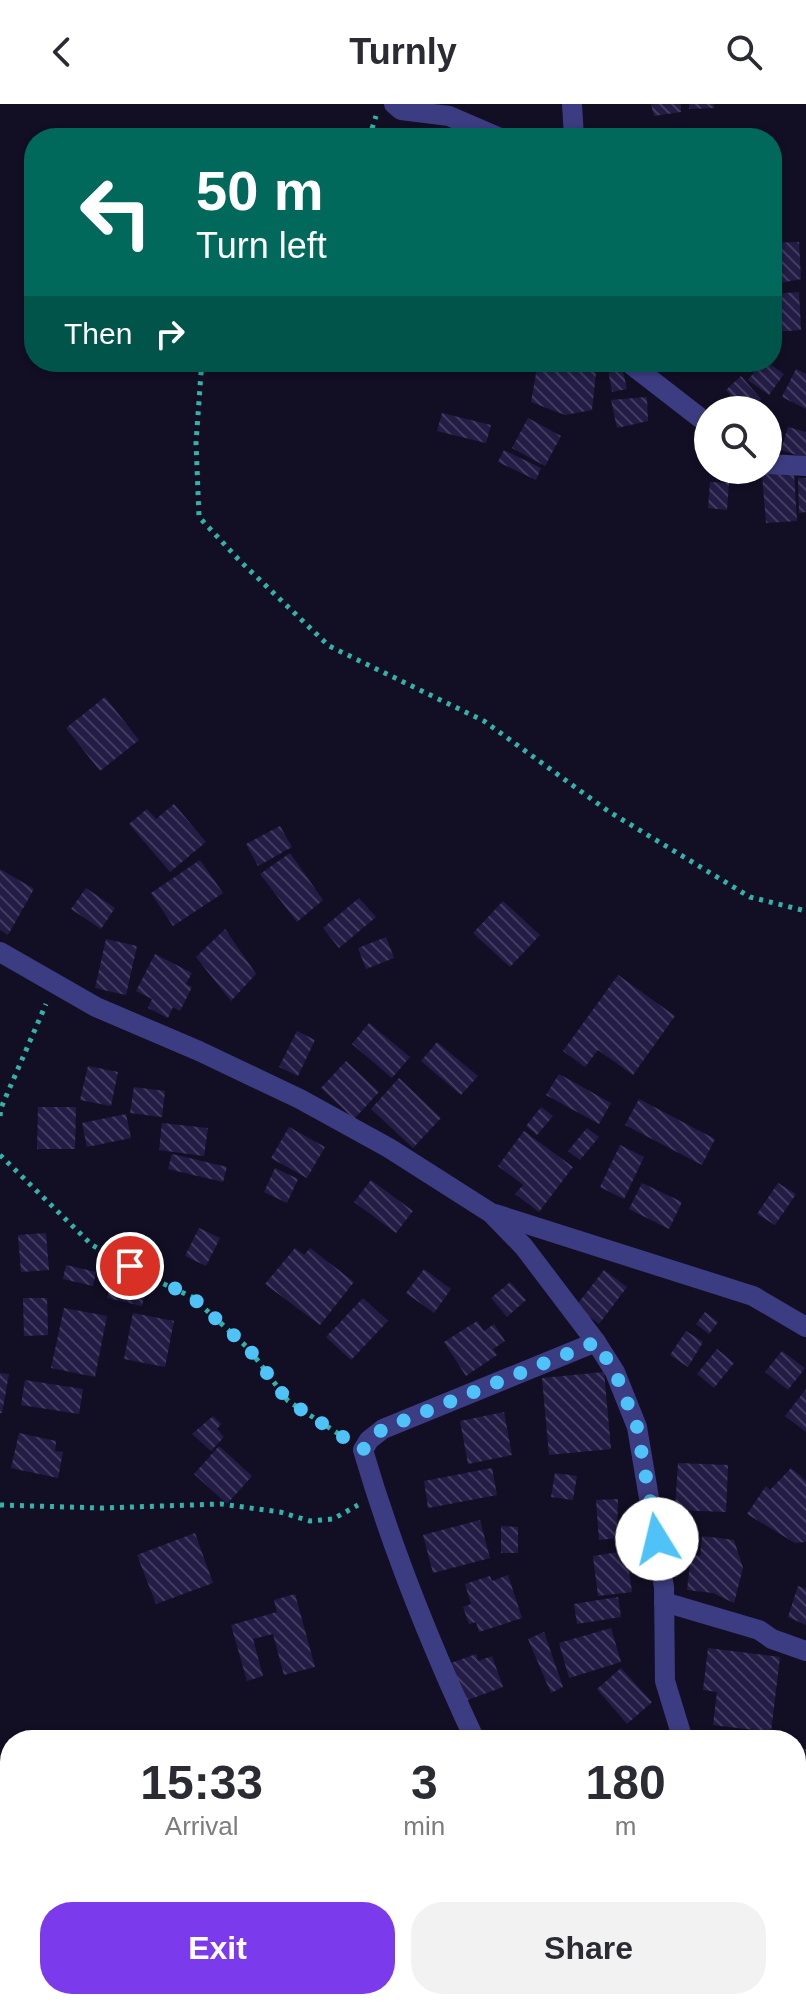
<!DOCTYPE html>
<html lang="en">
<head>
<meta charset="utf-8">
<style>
	body { margin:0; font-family:Helvetica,sans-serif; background:#f2f2f3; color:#2b2b33; height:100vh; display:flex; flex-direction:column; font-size:30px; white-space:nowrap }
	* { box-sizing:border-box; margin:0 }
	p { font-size:26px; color:#7c7c81 }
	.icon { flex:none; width:44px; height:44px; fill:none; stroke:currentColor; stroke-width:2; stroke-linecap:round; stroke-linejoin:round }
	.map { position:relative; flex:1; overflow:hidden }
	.details { position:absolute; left:0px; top:1626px; width:806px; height:280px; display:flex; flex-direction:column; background:#fff; border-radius:32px 32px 0 0; box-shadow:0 2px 6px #0004 }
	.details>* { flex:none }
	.guide { position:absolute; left:24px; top:24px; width:758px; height:244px; border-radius:32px; box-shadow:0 2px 6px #0004; background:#00695c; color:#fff; overflow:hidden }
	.buttons { position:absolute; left:694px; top:292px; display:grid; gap:16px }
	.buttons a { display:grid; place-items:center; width:88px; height:88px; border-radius:50%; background:#fff; box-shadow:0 2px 6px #0004; font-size:40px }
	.pin { position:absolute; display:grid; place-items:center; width:68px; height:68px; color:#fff; margin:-34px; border:4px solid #fff; border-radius:50%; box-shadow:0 2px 8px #0007 }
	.me { position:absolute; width:88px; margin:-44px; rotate:351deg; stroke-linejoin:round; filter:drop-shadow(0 0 6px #0008) }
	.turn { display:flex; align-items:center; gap:28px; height:168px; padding:0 40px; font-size:36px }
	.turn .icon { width:104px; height:104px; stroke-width:2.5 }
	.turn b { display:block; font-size:56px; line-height:68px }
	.then { display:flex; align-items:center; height:76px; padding:0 40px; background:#0003; gap:16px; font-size:30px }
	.eta { display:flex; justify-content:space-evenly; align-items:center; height:136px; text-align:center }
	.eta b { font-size:48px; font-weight:800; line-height:56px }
	.primary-button { display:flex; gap:16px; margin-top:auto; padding:16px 40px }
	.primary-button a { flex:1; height:92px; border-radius:32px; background:#7c3aed; color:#fff; font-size:32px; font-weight:800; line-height:92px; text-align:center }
	.primary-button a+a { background:#f2f2f3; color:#2b2b33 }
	header { display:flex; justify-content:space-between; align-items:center; height:104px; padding:0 40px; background:#fff; font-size:36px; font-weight:800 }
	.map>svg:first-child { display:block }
	.building { fill:url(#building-back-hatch) }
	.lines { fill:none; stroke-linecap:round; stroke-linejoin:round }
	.path { stroke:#33b3a8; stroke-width:5; stroke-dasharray:4 6; stroke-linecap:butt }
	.minor { stroke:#3c3c82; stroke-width:20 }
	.route { stroke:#4fc3f7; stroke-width:14; stroke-dasharray:0 25.2 }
</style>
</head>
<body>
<header><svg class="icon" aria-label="back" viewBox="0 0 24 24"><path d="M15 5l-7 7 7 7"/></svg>Turnly<svg class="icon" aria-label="search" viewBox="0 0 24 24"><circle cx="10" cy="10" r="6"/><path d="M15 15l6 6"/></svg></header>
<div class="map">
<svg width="806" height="1906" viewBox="0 0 806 1906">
	<defs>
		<pattern id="building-back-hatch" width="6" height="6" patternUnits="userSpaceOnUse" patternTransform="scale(2)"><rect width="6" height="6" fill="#231c45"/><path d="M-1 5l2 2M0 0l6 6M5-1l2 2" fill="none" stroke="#423c61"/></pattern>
	</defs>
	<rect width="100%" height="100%" fill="#120f25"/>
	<g class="building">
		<polygon points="651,0 681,0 681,8 654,12"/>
		<polygon points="689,0 714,0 714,4 689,5"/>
		<polygon points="799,138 801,175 775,180 773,139"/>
		<polygon points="799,188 801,226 772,228 772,190"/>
		<polygon points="538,258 581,258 596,269 592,306 565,311 531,298"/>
		<polygon points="762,258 767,258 784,270 769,291 748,276"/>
		<polygon points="622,263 627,285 612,288 608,265"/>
		<polygon points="796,265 806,270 806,305 782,293"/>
		<polygon points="741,272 761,295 749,306 744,306 726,286"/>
		<polygon points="647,293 648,317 617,324 611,296"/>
		<polygon points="442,309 491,321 486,339 437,327"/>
		<polygon points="528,314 561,332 545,362 512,344"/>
		<polygon points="788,323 806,328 806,354 781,346"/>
		<polygon points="504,346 541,364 536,376 498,358"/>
		<polygon points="794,368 797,417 766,419 762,370"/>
		<polygon points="798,374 806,374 806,408 799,409"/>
		<polygon points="710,378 729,379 727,406 708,404"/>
		<polygon points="105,593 139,636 100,667 66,624"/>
		<polygon points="174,700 206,738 170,768 129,720 147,705 156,715"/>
		<polygon points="280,722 292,743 258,762 246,740"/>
		<polygon points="290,749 323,796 297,818 260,770"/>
		<polygon points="200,756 223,789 173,822 151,789"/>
		<polygon points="0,765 34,785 8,831 0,826"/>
		<polygon points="86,784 115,804 101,825 71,805"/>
		<polygon points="359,794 376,813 339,844 323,824"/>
		<polygon points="503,797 540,831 510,863 473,829"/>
		<polygon points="225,825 256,870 231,897 196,853"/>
		<polygon points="386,833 394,854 366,865 358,844"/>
		<polygon points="106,835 137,842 126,891 95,884"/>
		<polygon points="155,850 192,869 186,880 192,883 180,907 173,903 168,914 148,904 152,895 136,887"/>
		<polygon points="618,871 675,912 633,971 598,946 585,963 563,947"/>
		<polygon points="369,919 410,953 392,974 352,940"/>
		<polygon points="297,927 315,936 298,972 279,963"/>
		<polygon points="437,938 478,972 461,991 421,957"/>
		<polygon points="346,957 379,988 354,1015 321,984"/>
		<polygon points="88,962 118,968 111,1002 80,996"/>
		<polygon points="559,970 611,999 599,1020 546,991"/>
		<polygon points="399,974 441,1014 413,1044 371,1005"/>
		<polygon points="134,983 165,987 162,1013 130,1009"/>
		<polygon points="639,995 715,1035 702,1061 625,1021"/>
		<polygon points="38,1003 76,1003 75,1045 37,1045"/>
		<polygon points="541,1003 553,1012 537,1031 526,1022"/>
		<polygon points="126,1010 131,1034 87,1043 82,1019"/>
		<polygon points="162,1019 208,1024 204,1052 159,1046"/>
		<polygon points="289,1023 325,1043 307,1074 271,1054"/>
		<polygon points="587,1024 599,1033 580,1056 568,1047"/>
		<polygon points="524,1027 573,1063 539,1108 515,1090 523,1081 498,1062"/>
		<polygon points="620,1041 644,1053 624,1095 600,1083"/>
		<polygon points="172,1050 227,1063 223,1078 168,1065"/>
		<polygon points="275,1064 298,1075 287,1099 264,1088"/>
		<polygon points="371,1076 413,1107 396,1129 354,1098"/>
		<polygon points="642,1079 682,1098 669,1125 629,1105"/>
		<polygon points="778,1079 796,1090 775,1121 757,1110"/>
		<polygon points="199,1124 220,1134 206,1162 185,1152"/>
		<polygon points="46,1129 49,1166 21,1168 18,1131"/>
		<polygon points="295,1144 304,1151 310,1144 354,1178 320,1221 265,1180"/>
		<polygon points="66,1161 96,1168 93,1182 63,1175"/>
		<polygon points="114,1165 149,1173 142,1202 107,1194"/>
		<polygon points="424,1165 451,1185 434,1209 406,1189"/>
		<polygon points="604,1166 627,1183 599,1220 576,1202"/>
		<polygon points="510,1178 526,1196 507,1213 491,1194"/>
		<polygon points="23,1194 47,1194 48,1231 24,1232"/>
		<polygon points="363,1194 388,1217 351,1256 326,1233"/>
		<polygon points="64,1204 107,1212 95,1273 51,1264"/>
		<polygon points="705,1208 718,1218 709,1230 696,1220"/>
		<polygon points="133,1209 174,1217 165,1263 124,1255"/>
		<polygon points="477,1217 484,1227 494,1220 505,1237 493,1245 497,1251 466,1272 444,1238"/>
		<polygon points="686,1227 703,1238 688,1263 670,1251"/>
		<polygon points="717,1245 734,1259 714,1284 697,1270"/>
		<polygon points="782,1247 805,1264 788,1286 765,1268"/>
		<polygon points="604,1268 611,1345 549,1351 542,1274"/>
		<polygon points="0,1269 9,1270 2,1309 0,1309"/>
		<polygon points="25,1276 83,1285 79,1310 21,1301"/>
		<polygon points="806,1285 806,1328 785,1312"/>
		<polygon points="504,1308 512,1351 468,1360 460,1317"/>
		<polygon points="213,1312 221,1320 217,1325 224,1333 211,1347 192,1330"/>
		<polygon points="19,1329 56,1337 55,1347 63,1348 58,1374 11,1364"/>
		<polygon points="219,1342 252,1372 227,1400 194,1370"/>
		<polygon points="678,1359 728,1361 726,1408 675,1406"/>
		<polygon points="492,1364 497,1391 428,1404 424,1377"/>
		<polygon points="791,1364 806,1377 806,1438 795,1439 747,1410 766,1382 770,1386"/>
		<polygon points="555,1369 577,1372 573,1396 551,1393"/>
		<polygon points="618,1395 617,1434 599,1436 596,1396"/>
		<polygon points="480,1416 490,1454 433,1469 423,1431"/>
		<polygon points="501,1422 518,1423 518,1449 501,1449"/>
		<polygon points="195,1429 213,1479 156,1500 137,1451"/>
		<polygon points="702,1432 734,1436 743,1464 734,1499 713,1489 687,1486 691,1451 700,1452"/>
		<polygon points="626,1447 632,1488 598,1492 593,1452"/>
		<polygon points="508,1471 522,1514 479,1528 476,1518 469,1520 463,1503 471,1500 465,1480 490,1472 492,1477"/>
		<polygon points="798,1482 806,1485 806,1521 788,1513"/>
		<polygon points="295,1490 315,1563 284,1571 273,1530 253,1535 263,1572 247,1577 231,1521 277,1508 274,1496"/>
		<polygon points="618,1493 621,1513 577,1520 574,1500"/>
		<polygon points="611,1524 621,1558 569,1574 559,1539"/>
		<polygon points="544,1528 563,1583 551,1589 528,1535"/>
		<polygon points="708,1544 780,1553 771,1628 713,1621 717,1588 703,1586"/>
		<polygon points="476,1550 478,1557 492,1552 503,1583 465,1597 451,1559"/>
		<polygon points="621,1564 652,1598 627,1620 597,1585"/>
		<polygon points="806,1645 806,1690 796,1695 796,1650"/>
		<polygon points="798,1700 806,1719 806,1731 796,1735 796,1701"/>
		<polygon points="806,1737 806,1778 796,1765 796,1745"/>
		<polygon points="806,1860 806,1901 796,1880 796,1865"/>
		<polygon points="455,1896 494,1896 495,1898 488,1906 463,1906"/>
		<polygon points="596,1896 624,1896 620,1901 601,1899"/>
		<polygon points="682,1896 730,1896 729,1906 681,1906"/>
	</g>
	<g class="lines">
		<g class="path">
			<polyline points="369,34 376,12"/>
			<polyline points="205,258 201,269 196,339 199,413 240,457 329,542 484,617 608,707 750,793 806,807"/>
			<polyline points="0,1012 1,1004 46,900"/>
			<polyline points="0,1051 92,1141 149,1173 192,1193 249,1245 288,1297 345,1334"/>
			<polyline points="0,1401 102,1404 221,1400 280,1408 310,1417 333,1415 358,1401"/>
			<polyline points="796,1854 806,1853"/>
			<polyline points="719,1906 721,1896"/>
		</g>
		<g class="minor">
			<polyline points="394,0 401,6 449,12 500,34"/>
			<polyline points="572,0 574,34"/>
			<polyline points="628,258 708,320"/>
			<polyline points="768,360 806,362"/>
			<polyline points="0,848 96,903 199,947 300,995 389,1044 491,1109 524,1143 596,1238 615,1268 637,1323 664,1483 665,1577 683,1636"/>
			<polyline points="495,1110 753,1192 806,1223"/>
			<polyline points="664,1498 759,1526 772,1535 806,1547"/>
			<path d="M475,1636C431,1542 392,1445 363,1346L369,1336L383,1325L596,1238"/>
			<polyline points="796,1800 806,1810"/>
		</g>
	</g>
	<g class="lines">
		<polyline class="route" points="130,1162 192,1193 249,1245 288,1297 363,1346 369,1336 383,1325 596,1238 615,1268 637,1323 657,1435"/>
	</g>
</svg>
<div class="buttons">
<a><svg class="icon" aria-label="search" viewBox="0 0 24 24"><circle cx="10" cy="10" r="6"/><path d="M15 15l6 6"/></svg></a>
</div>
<div class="pin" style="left:130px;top:1162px;background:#d93025"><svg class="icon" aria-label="arrive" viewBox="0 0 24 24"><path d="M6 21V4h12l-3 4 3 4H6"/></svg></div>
<svg class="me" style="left:657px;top:1435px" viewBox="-20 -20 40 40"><circle r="19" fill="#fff"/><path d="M0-13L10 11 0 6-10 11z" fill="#4fc3f7"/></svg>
<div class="guide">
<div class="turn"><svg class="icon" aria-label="left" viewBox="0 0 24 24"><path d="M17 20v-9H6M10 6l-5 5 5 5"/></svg><div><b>50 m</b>Turn left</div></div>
<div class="then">Then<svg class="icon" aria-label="right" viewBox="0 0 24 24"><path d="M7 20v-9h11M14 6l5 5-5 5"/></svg></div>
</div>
<section class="details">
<div class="eta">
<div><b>15:33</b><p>Arrival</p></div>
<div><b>3</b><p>min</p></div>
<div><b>180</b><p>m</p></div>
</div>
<div class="primary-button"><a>Exit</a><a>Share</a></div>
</section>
</div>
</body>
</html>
